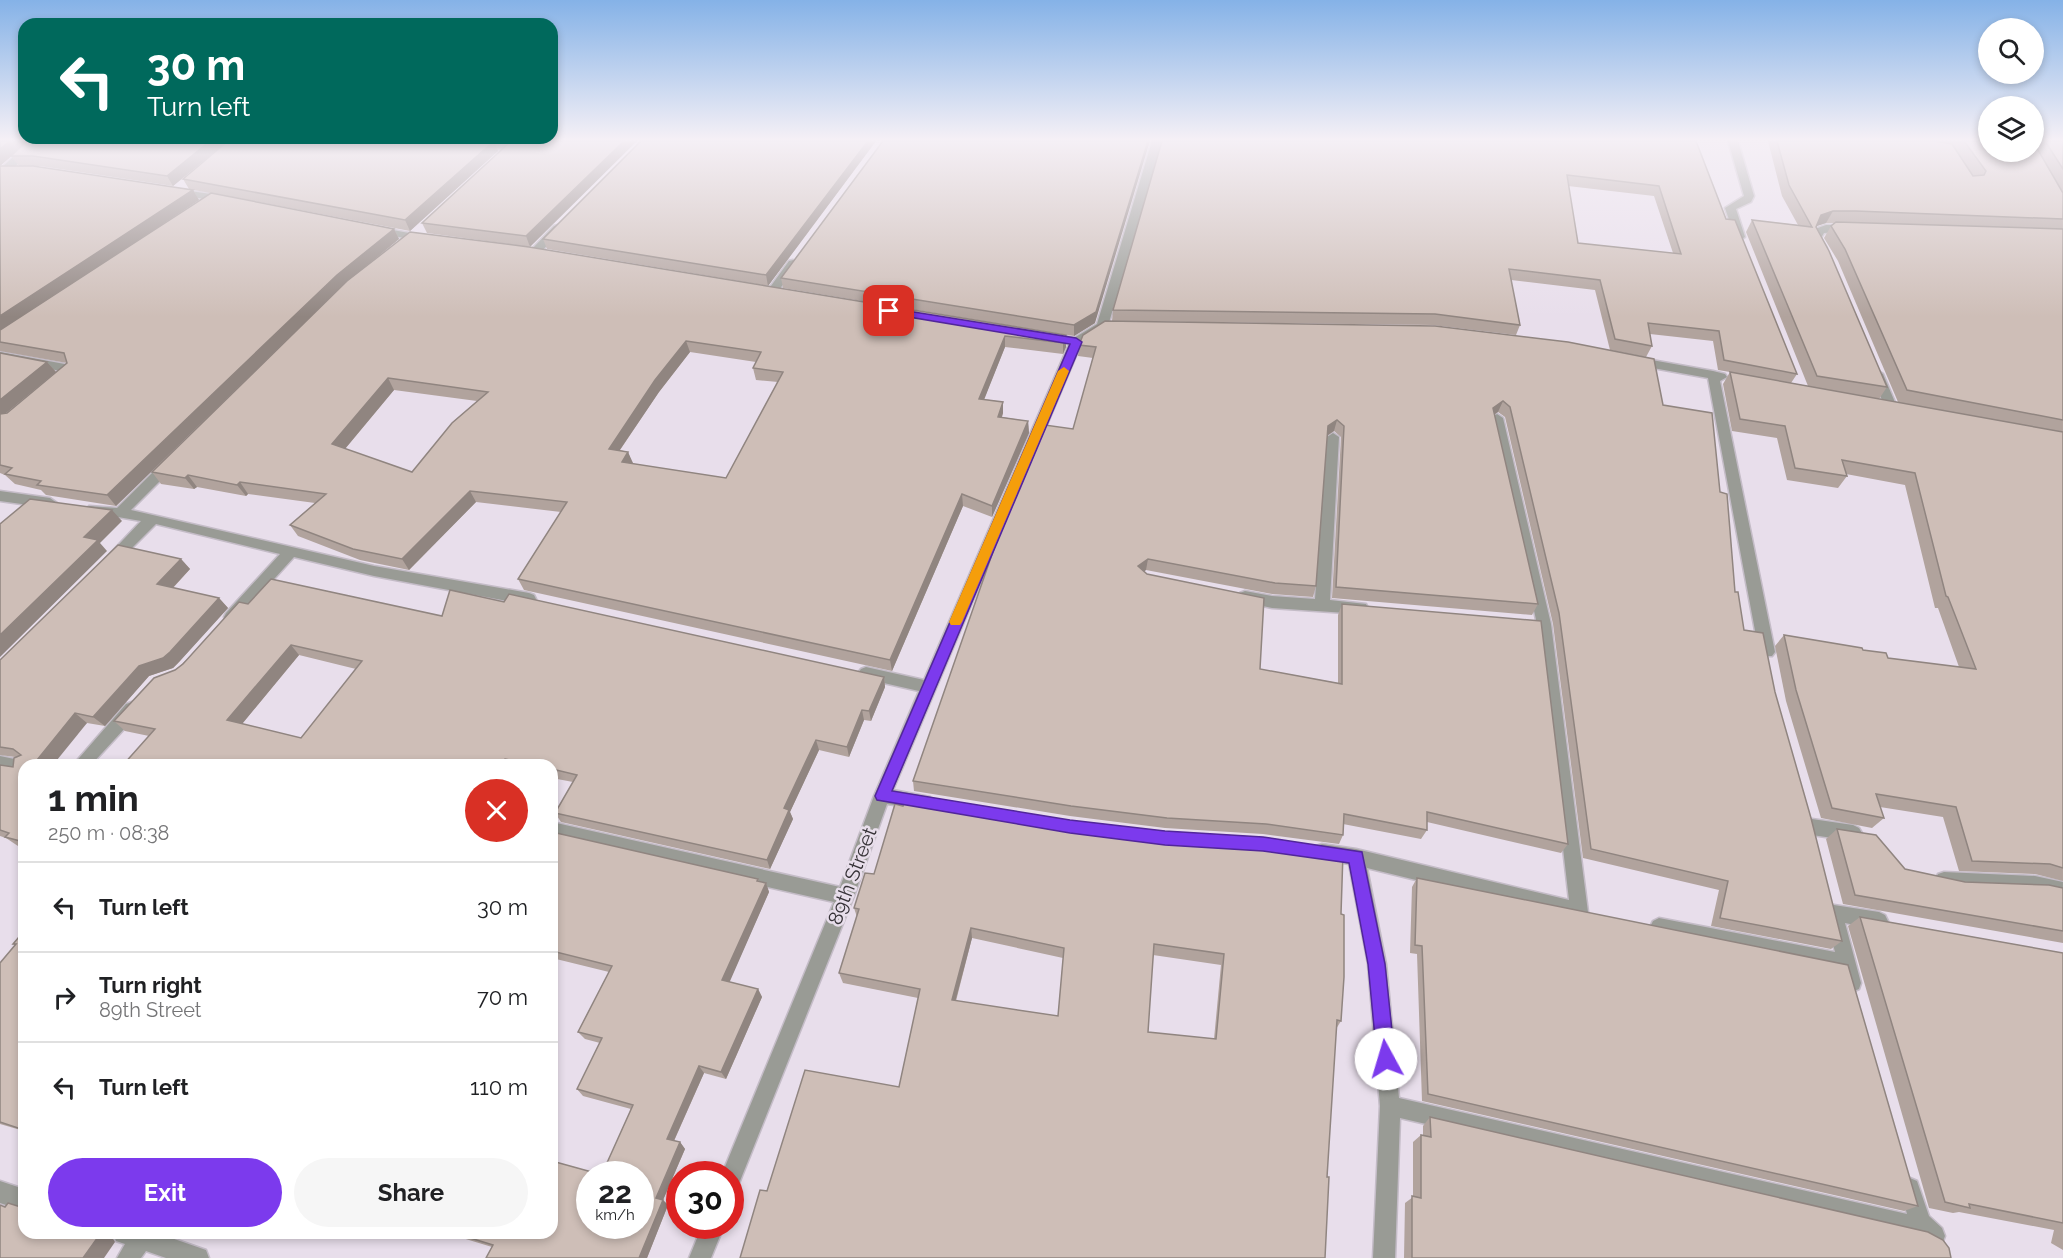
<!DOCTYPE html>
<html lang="en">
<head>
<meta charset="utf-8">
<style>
	body { margin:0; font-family:Raleway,sans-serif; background:#f6f6f6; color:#202124; height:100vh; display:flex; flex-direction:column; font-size:22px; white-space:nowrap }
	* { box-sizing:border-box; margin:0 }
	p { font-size:20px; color:#757577 }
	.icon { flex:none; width:33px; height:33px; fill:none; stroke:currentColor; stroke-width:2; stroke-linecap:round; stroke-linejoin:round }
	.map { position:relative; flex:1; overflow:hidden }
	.details { position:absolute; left:18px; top:759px; width:540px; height:480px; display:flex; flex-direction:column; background:#fff; border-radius:18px; box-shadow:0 3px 9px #0003 }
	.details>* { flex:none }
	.top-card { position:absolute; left:18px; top:18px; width:540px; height:126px; border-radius:18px; box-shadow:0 3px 9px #0003; background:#00695c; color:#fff; overflow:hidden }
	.controls { position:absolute; left:1978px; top:18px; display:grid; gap:12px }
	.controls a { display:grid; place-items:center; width:66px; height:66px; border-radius:50%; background:#fff; box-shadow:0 3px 9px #0003; font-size:30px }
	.speed { position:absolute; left:576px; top:1161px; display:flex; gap:12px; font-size:30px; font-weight:700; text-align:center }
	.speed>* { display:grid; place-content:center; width:78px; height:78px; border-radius:50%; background:#fff; box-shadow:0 3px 9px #0003; line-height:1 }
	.speed small { font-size:15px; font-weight:400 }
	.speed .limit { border:9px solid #d22; background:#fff; color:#111 }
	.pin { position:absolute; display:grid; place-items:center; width:51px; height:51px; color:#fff; margin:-26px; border-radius:12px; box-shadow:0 3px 9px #0006 }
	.me { position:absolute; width:66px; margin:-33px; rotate:354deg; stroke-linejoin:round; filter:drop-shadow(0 0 4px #0008) }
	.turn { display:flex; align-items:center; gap:21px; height:126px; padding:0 30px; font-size:27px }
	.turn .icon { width:78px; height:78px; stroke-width:2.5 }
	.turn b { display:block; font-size:42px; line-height:51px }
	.round { display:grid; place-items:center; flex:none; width:63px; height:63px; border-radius:32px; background:#f6f6f6 }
	.overview { display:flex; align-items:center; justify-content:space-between; height:102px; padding:0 30px }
	h1 { font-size:36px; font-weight:700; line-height:45px }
	.primary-button { display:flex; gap:12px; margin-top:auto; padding:12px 30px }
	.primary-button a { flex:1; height:69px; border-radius:36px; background:#7c3aed; color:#fff; font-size:24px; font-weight:700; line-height:69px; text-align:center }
	.primary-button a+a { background:#f6f6f6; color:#202124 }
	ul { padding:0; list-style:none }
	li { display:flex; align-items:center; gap:18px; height:90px; padding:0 30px; border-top:2px solid #e0e0e0 }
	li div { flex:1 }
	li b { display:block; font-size:22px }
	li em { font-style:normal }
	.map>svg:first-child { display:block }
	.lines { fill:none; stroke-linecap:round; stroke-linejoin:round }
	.minor-casing { stroke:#c4bcc7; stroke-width:3 }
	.minor { fill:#999b95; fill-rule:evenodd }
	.wall { fill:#b1a39d; fill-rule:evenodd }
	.shaded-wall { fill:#908580 }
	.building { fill:#cebeb7; stroke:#908580; stroke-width:1.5; fill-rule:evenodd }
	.route { fill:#7c3aed; stroke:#51269a; stroke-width:1.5 }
	.slow { fill:#f59e0b }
	.labels { text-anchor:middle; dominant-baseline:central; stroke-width:5; stroke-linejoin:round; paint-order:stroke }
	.street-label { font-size:20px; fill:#363237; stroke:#e8deeb }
</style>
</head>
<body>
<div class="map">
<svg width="2063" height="1258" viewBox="0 0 2063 1258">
	<rect width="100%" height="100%" fill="#e8deeb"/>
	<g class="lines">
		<defs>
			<g id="minor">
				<polygon points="31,141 42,141 7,174 0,174 0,169"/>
				<path d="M456,141C473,141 501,137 515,147L510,150L461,144Z"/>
				<polygon points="1152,141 1162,141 1108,326 1081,344 893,790 930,797 932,802 930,807 924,809 887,804 854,896 740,1181 737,1188 730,1191 730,1174 722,1174 834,902 552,838 552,822 840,887 874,796 919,691 866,679 861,677 858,673 861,669 866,667 924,680 1069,344 1044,340 1042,337 1048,333 1074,338 1097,324"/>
				<polygon points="1728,141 1738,141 1754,196 1751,202 1736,209 1745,237 1740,240 1735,237 1725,208 1744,196"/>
				<polygon points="175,189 226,196 231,199 226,202 171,194 170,192"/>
				<polygon points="558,225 563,228 562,230 538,255 530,255 530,251 554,226"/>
				<polygon points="1826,225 1850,225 1855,228 1850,231 1824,233 1821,238 1827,248 1822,251 1818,250 1811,238 1815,229"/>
				<polygon points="376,227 426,236 431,239 426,242 372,232 371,230"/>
				<polygon points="793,260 799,263 776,294 768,294 768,290 789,261"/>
				<polygon points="0,352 70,365 74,372 62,383 54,383 52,380 61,371 0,360"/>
				<polygon points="1635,357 1713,371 1725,374 1727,377 1720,381 1775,652 1772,656 1762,656 1759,652 1708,378 1631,364 1629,361"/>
				<polygon points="1877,370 1883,374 1897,407 1895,410 1887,410 1885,407 1871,374"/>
				<polygon points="1497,414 1503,418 1551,624 1588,912 1585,918 1579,920 1367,868 1386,964 1399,1098 1907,1214 1900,1188 1903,1181 1910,1178 1917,1181 1929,1216 1942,1228 1945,1236 1942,1244 1934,1247 1911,1236 1400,1118 1395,1258 1373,1258 1380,1106 1368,964 1349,864 1316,858 1313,852 1316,846 1322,844 1356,849 1569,900 1537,624 1491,418"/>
				<polygon points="1333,433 1339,437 1330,600 1366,604 1368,608 1366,612 1361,614 1272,608 1240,601 1238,597 1240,593 1245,591 1272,596 1315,599 1327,437"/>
				<polygon points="169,459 174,461 176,464 174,467 131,510 374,566 529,593 534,595 536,599 534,603 529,605 374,576 294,557 236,621 226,621 224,617 226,613 280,554 156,524 116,564 111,565 104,560 141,521 89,512 87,509 89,506 117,508 164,461"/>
				<polygon points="0,491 50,498 57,503 50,508 0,501"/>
				<polygon points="132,702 138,704 140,709 138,714 91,765 73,765 126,704"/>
				<polygon points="0,756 24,761 31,765 24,765 24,775 0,770"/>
				<polygon points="1812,819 1853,825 1859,828 1862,833 1859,838 1853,841 1812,835 1806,832 1803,827 1806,822"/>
				<polygon points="1944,872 2035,876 2063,882 2063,898 2035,892 1944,888 1938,886 1935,880 1938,874"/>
				<polygon points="1834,905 1879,912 1885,915 1888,921 1885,927 1879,930 1845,923 1861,983 1859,989 1852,992 1845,989 1839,971 1659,936 1653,933 1650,927 1653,921 1659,918 1835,952 1825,913 1828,907"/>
				<polygon points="0,1181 24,1189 24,1211 0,1203"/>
				<polygon points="702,1226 724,1226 711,1258 689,1258"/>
				<polygon points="113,1233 157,1233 206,1250 209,1258 166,1258 146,1251 141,1258 117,1258 125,1244 116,1241"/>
			</g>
		</defs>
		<use href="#minor" class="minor-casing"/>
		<use href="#minor" class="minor"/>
	</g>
	<g class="wall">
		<path d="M0,141H228L173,186L40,166H28L193,190L199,200L146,235L211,193L394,229L399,239L352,278L410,232L529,247L1066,335V347L1063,354L1005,347L984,399L1003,402V413L1002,417L1028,421L1029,433L992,517L963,506L892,671L524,590L518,579L561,512L476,502L409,570L360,560L298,536L290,525L315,503L248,494L246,496L197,487L194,489L161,484L152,472L346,282L116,506L46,495L41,490L15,484L5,475L0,473V353L47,362L56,372L6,413L1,414L7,413L67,363L0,351V166H19L11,156L17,151L0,166ZM690,352L756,362L753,368L756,380L778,382L726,478L632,464L628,452L620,450L659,392ZM394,390L477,401L452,423L412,472L345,449Z"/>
		<polygon points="228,141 508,141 507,142 494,141 498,151 410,231 189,189 183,179"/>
		<polygon points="511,141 530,247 427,233 422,223"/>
		<polygon points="641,141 876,141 768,286 547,249 543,239"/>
		<path d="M1162,141H1696L1726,219L1797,374L1791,383L1808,386L1746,232L1752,220L1798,225L1782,196L1768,141H2063V881L2035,874L1959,871L1943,817L1880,807L1884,818L1872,828L1821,818L1786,701L1775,646L1784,635L1863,650L1888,658L1959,667L1938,608H1935L1905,485L1846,474L1847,476L1838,488L1787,480L1777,438L1732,431L1723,384L1730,372L1718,370L1713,341L1650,334L1652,346L1646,357L1610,350L1595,290L1511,280L1520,325L1516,335L1432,325L1112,321L1113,310ZM1568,186L1654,196L1673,253L1578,243ZM1826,223H1834L1831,226L1824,238L1838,261L1898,402L1879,399L1887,387L1816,227V226Z"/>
		<polygon points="781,278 1095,323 1074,336 783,288"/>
		<polygon points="1079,345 1663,405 1720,492 1735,592 1744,630 1775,692 1842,941 1831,949 1711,926 1719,890 1583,858 1553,624 1505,417 1498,412 1495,414 1538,604 1532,615 1332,598 1341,437 1334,431 1327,436 1316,586 1313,597 1272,594 1146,570 1144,571 1260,669 1338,683 1338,615 1342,604 1568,844 1561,853 1427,822 1427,830 1421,839 1343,824 1343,835 1339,844 1263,834 1165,828 1070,816 914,791 913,781 1073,429 1093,358 1078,356"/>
		<polygon points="181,559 190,569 173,588 219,598 228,608 179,662 173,668 149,676 105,726 87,723 24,765 24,848 18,846 6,838 0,836 0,765 13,767 15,757 0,755 0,660"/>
		<path d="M504,602L884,677L885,687L871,721L864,720L849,757L819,750L790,812L793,819L770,869L561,822L555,813L573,782L552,778V765H123L149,736L125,731L114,721L175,670L248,604L442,616ZM299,655L356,669L301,738L242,724Z"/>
		<polygon points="1837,829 1905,869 1965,882 2063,888 2063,943 1843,904 1826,839"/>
		<polygon points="552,832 758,879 760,882 766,883 769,892 729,982 758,989 762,997 726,1079 704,1073 674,1141 680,1142 685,1149 663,1200 668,1205 647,1258 486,1258 492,1247 446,1233 552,1233 552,1161 599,1174 590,1174 590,1226 640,1226 640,1174 602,1174 631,1109 583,1096 577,1089 600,1043 585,1039 578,1032 609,972 552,958"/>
		<path d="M874,874L1341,914V1021L1336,1029L767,1191L899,1087L918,998L843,983L839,973L857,917L854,908ZM972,938L1063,958L1058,1016L956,1001ZM1153,955L1221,965L1214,1039L1148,1032Z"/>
		<polygon points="1417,878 1918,1206 1904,1211 1422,1101 1417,954 1410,953 1412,887"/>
		<polygon points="1860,917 2063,953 2063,1250 2051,1243 2054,1230 1959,1212 1953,1213 1929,1208 1848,926"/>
		<polygon points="24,931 24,1131 0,1124 0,963 16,945 13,944"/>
		<polygon points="1430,1117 1951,1258 1404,1258 1405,1203 1413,1197 1413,1142 1421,1135 1423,1135 1423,1126"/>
	</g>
	<g class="shaded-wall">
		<polygon points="10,141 29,141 0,166 0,149"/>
		<polygon points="210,141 228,141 173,186 167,176"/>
		<polygon points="494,141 498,151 410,231 405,220"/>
		<polygon points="624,141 637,141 530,247 526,236"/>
		<polygon points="868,141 876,141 768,286 766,275"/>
		<polygon points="1148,141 1150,141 1095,323 1074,336 1074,325"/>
		<polygon points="2034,141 2039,141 2034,148"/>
		<polygon points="193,190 199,200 0,332 0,316"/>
		<polygon points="1833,211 1826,223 1814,227 1821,215"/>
		<polygon points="394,229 399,239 343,285 116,506 107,495 337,275"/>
		<polygon points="1066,335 1066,347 1063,354 1063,343"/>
		<polygon points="1005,336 1005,347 980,410 979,399"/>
		<polygon points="686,341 690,352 659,392 613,460 609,449 655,380"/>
		<polygon points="47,362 56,372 6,413 0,414 0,400"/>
		<polygon points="388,378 394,390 339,456 332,444"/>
		<polygon points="1503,401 1498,412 1489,418 1493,408"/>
		<polygon points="1003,402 1003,413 998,428 998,417"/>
		<polygon points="1337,420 1334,431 1325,437 1328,426"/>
		<polygon points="1028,421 1029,433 992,517 992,506"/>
		<polygon points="628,452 633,463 626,474 622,462"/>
		<polygon points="188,475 197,487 194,489 185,478"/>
		<polygon points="240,482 248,494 246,496 237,485"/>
		<polygon points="470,491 476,502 409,570 402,559"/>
		<polygon points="962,494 963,506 892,671 890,660"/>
		<polygon points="112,510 122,521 100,543 107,551 0,657 0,635 84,537"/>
		<polygon points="181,559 190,569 166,595 157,584"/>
		<polygon points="1148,559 1146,570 1137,577 1138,566"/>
		<polygon points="219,598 228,608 179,662 173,668 149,676 105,726 93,717 139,666"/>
		<polygon points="291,645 299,655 237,730 227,720"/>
		<polygon points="884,677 885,687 871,721 869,711"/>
		<polygon points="862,710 864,720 849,757 847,747"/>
		<polygon points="75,713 87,723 53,765 33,765"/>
		<polygon points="816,740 819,750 790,812 793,819 770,869 767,860 784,808"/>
		<polygon points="505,759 509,765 501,765"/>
		<polygon points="766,883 769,892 727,988 722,980"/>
		<polygon points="971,928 972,938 953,1010 952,1000"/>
		<polygon points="758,989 762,997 726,1079 721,1072"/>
		<polygon points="699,1066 704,1073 672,1145 667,1139"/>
		<polygon points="680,1142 685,1149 663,1200 668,1205 647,1258 639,1258 656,1198"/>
		<polygon points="96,1233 106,1233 111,1235 115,1242 104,1258 83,1258"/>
		<polygon points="296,1233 311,1233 307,1239 295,1234"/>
	</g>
	<g class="building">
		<polygon points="0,141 10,141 0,149"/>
		<polygon points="27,141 210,141 167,176 33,156 11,156"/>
		<polygon points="228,141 494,141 405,220 183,179"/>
		<polygon points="511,141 624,141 526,236 422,223"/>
		<polygon points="641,141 868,141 766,275 543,239"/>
		<polygon points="883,141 1148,141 1096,312 1074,325 781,278"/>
		<path d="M1162,141H1696L1726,219L1735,220L1797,374L1724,360L1719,331L1648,323L1652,346L1615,339L1600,280L1509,269L1520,325L1435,314L1113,310ZM1567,175L1659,186L1681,254L1578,243Z"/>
		<polygon points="1777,141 1935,141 1952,144 1973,176 1984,175 1986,171 1964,141 1989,141 1989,152 2034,152 2034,143 2063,193 2063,219 1856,211 1833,211 1821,215 1816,227 1829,251 1887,387 1817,376 1752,220 1812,227 1789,185"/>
		<polygon points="2045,141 2063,141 2063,169"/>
		<polygon points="0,166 33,166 193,190 0,316"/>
		<polygon points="211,193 394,229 337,275 107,495 37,485 41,481 5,474 12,468 0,465 0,414 7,413 67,363 64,353 0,342 0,330"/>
		<polygon points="1836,222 2063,229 2063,420 1907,390 1845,249 1831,226"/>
		<path d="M410,232L529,247L1066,335L1063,343L1005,336L979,399L1003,402L998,417L1028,421L992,506L962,494L890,660L518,579L567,502L470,491L402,559L353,549L290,525L326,494L240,482L237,485L188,475L185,478L152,472L347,281ZM686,341L761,352L753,368L783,372L726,478L622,462L628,452L609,449L655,380ZM388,378L488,392L452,423L412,472L332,444Z"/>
		<polygon points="1105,321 1435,326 1568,342 1654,359 1663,405 1712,413 1720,492 1727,494 1735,592 1738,592 1744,630 1763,633 1775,692 1811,818 1842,941 1720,918 1728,881 1591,849 1559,613 1510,407 1503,401 1493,408 1538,604 1336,587 1344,426 1337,420 1328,426 1316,586 1275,583 1148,559 1138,566 1147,574 1264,598 1260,669 1342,684 1342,604 1541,621 1568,844 1427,812 1427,830 1344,814 1343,835 1266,824 1167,818 1071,806 913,781 1004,520 1045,425 1073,429 1096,347 1079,345 1083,335"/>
		<polygon points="0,353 47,362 0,400"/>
		<polygon points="1730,372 2063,432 2063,868 2050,864 1972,861 1956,807 1876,794 1884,818 1832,808 1796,690 1784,635 1862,648 1863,650 1886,653 1888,658 1976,669 1948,597 1946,596 1915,473 1842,460 1847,476 1795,468 1785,426 1740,419"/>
		<polygon points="30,499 112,510 84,537 98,540 0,635 0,524"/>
		<polygon points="118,545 181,559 157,584 219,598 170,652 163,658 139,666 93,717 75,713 33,765 24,765 24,776 21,779 24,780 24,842 5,837 9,833 0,830 0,765 13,767 14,758 21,755 13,749 0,747 0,660"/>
		<path d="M271,579L442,616L450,590L504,602L509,594L884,677L869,711L862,710L847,747L816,740L784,808L789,810L767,860L555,813L577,775L552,769V765H532L505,759L501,765H482L473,763L471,765H123L155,729L114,721L154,678L175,670L183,664L239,602L248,604ZM291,645L362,661L301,738L227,720Z"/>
		<path d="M906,798L1070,825L1167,837L1267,843L1343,853L1341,914L1344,915V977L1341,1021L1337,1020L1327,1177H1329L1325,1258H740L760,1190L767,1191L805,1070L899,1087L920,989L839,973L859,909L854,908L865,873L874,874L895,804L903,806ZM971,928L1064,948L1058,1016L952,1000ZM1154,944L1224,954L1216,1039L1148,1032Z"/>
		<polygon points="1837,829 1876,835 1905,869 1965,882 2049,885 2063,888 2063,931 1855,895"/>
		<polygon points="552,832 758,879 757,881 766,883 722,980 758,989 721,1072 699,1066 667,1139 680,1142 656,1198 663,1200 639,1258 486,1258 493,1245 454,1233 552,1233 552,1161 599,1174 590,1174 590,1226 640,1226 640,1174 602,1174 633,1105 577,1089 602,1038 578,1032 612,966 552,951"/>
		<polygon points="1417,878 1848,965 1918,1206 1428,1094 1422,946 1415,945"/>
		<polygon points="1860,917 2063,953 2063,1223 1969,1204 1970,1208 1945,1202"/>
		<polygon points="24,931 24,1130 0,1122 0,963 16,944 13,944"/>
		<polygon points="1430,1117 1928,1232 1943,1240 1949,1248 1951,1258 1412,1258 1412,1196 1421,1198 1421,1135 1431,1137"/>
		<polygon points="8,1203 24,1208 24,1233 96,1233 98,1237 83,1258 0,1258 0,1205 5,1207"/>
	</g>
	<linearGradient id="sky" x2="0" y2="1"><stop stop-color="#85b2e7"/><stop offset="0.44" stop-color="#f5f0f6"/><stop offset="1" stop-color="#f5f0f6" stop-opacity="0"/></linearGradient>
	<rect width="2063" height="317" fill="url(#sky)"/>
	<polygon class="route" points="889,308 1076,338 1082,342 892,791 1070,820 1165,831 1263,837 1362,852 1385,964 1395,1059 1392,1065 1386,1067 1380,1065 1377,1059 1368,964 1349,863 1263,851 1165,845 1070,833 877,800 875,796 1070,344 885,313 885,309"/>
	<polygon class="slow" points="1064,367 1069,371 962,622 960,625 951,625 949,622 1058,371"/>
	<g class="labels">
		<g class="street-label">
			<text transform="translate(852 876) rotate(-69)">89th Street</text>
		</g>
	</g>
</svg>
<div class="controls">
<a><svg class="icon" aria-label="search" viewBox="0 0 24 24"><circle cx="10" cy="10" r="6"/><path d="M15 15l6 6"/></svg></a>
<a><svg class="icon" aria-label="layers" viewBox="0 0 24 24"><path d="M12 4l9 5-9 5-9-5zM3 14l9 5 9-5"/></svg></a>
</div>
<div class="speed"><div>22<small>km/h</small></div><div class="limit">30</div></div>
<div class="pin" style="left:889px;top:311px;background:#d93025"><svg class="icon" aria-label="arrive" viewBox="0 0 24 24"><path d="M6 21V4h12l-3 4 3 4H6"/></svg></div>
<svg class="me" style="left:1386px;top:1059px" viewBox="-20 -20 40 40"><circle r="19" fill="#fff"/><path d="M0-13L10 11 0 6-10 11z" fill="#7c3aed"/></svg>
<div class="top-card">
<div class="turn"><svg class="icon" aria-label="left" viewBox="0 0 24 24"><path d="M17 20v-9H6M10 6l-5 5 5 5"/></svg><div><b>30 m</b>Turn left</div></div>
</div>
<section class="details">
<div class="overview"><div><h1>1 min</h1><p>250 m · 08:38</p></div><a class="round" style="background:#d93025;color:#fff"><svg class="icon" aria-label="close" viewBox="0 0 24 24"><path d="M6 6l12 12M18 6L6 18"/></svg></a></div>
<ul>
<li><svg class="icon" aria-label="left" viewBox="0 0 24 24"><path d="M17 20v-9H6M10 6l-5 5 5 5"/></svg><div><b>Turn left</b></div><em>30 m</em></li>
<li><svg class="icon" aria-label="right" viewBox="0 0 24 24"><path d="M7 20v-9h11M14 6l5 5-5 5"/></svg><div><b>Turn right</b><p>89th Street</p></div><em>70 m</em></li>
<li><svg class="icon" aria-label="left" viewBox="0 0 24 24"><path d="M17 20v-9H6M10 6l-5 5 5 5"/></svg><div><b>Turn left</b></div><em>110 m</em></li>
</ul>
<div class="primary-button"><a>Exit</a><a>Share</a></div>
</section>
</div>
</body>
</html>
